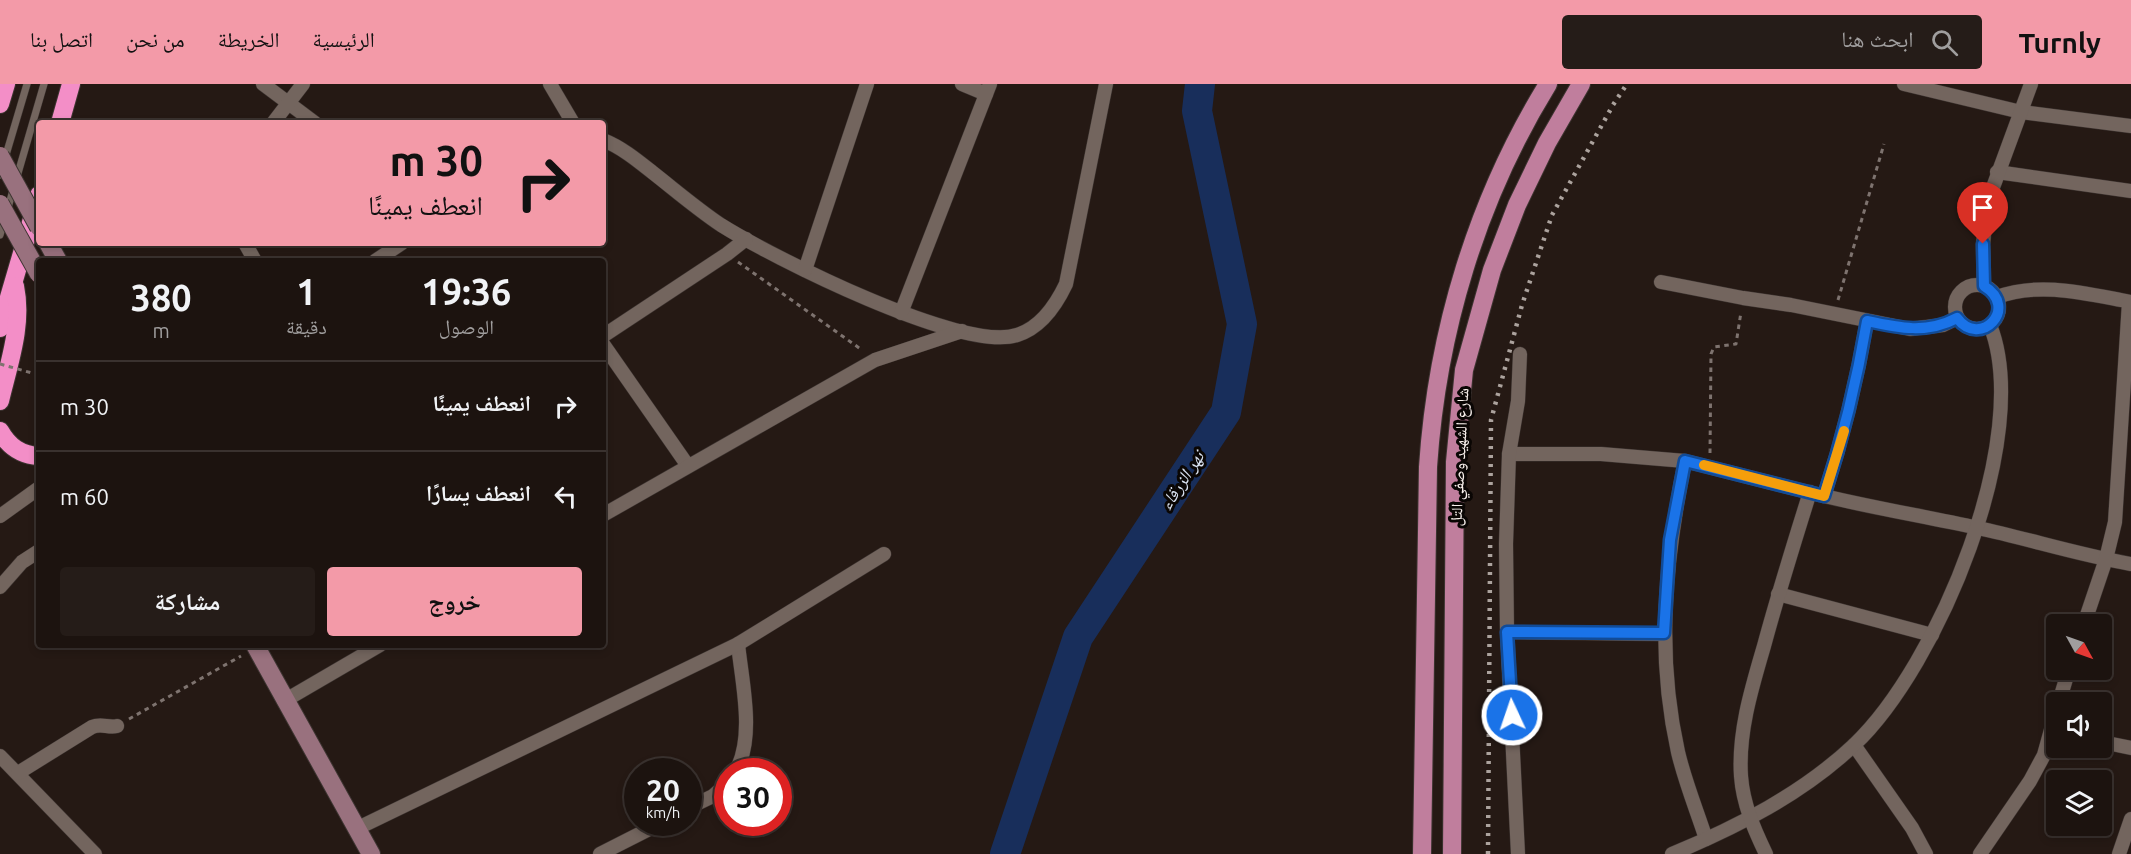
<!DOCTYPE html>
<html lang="ar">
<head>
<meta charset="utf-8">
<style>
	body { margin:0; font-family:Ubuntu,"Noto Naskh Arabic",sans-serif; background:#251c18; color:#f1f3f6; direction:rtl; height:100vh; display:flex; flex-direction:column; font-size:22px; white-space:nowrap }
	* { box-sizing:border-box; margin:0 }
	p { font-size:20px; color:#a09e9e }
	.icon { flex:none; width:33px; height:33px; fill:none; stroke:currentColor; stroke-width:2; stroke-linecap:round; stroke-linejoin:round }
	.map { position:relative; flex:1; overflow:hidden; direction:ltr }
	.drawer { position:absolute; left:36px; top:174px; width:570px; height:390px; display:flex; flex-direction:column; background:#1c130f; border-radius:6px; box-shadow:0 3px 9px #0003,0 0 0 2px #3a322f; direction:rtl }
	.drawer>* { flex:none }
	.banner { position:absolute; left:36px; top:36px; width:570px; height:126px; border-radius:6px; box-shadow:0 3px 9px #0003,0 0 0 2px #3a322f; direction:rtl; background:#f39aa8; color:#111; overflow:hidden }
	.needle { width:39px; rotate:130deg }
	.controls { position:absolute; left:2046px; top:530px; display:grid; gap:12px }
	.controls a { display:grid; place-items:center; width:66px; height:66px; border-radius:6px; background:#1c130f; box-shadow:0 3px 9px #0003,0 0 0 2px #3a322f; font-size:30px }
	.speed { position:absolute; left:624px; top:674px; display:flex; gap:12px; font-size:30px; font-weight:700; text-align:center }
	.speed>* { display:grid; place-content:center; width:78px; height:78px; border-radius:50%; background:#1c130f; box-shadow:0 3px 9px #0003,0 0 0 2px #3a322f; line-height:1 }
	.speed small { font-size:15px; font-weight:400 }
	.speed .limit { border:9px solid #d22; background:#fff; color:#111 }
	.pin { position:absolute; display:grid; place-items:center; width:51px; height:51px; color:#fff; margin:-62px -26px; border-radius:50% 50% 50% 0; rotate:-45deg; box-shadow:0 0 6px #0007 }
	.pin .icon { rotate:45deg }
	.me { position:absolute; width:66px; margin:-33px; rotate:357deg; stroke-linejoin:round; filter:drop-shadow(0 0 4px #0008) }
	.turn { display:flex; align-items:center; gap:21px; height:126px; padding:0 24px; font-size:27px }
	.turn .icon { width:78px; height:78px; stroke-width:2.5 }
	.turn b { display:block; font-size:42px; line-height:51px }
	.eta { display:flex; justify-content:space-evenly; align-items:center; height:102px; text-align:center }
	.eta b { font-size:36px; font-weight:700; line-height:42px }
	.button { display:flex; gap:12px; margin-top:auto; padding:12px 24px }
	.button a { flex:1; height:69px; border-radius:6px; background:#f39aa8; color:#111; font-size:24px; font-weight:700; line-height:69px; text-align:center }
	.button a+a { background:#251c18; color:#f1f3f6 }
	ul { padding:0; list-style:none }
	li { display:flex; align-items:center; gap:18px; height:90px; padding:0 24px; border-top:2px solid #3a322f }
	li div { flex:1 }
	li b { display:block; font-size:22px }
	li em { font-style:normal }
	header { display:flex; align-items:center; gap:36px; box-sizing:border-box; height:84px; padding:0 30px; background:#f39aa8; color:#111 }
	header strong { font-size:28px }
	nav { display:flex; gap:33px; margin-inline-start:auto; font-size:21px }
	.search { width:420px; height:54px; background:#251c18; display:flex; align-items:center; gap:15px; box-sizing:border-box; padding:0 21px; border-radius:6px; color:#a09e9e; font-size:22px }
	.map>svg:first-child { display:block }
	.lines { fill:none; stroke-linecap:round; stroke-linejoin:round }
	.river { stroke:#182e5b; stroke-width:30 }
	.lane-casing { stroke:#3d3431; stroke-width:8 }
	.street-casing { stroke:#3d3431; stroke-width:15 }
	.secondary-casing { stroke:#3d3431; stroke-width:20 }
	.primary-casing { stroke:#3d3431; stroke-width:20 }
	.highway-casing { stroke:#3d3431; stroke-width:20 }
	.path { stroke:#7e736f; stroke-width:3; stroke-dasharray:4.5 4.5; stroke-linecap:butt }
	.lane { stroke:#73655e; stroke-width:7 }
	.street { stroke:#73655e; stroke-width:14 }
	.secondary { stroke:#99717e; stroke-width:18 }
	.primary { stroke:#c07e9d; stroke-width:18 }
	.highway { stroke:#f38ec7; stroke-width:18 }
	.rail { stroke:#aca39e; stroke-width:4.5; stroke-dasharray:3 6; stroke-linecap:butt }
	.secondary-bridge-casing { stroke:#3d3431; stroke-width:20; stroke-linecap:butt }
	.path-bridge { stroke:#7e736f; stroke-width:3; stroke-dasharray:4.5 4.5; stroke-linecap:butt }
	.secondary-bridge { stroke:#99717e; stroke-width:18 }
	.route-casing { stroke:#114b97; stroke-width:15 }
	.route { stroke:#1a73e8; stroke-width:10 }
	.slow { stroke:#f59e0b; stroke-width:10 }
	.labels { text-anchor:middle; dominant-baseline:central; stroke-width:6; stroke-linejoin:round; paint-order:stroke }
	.street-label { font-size:16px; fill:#f9f1ed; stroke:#0a0604 }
	.water-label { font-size:18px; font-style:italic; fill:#d9e2f1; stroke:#0a0604 }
</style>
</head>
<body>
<header>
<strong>Turnly</strong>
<div class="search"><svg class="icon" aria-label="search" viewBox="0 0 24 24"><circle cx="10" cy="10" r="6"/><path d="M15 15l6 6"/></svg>ابحث هنا</div>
<nav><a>الرئيسية</a><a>الخريطة</a><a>من نحن</a><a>اتصل بنا</a></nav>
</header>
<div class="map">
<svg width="2131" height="770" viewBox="0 0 2131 770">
	<rect width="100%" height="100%" fill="#251914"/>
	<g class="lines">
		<polyline class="river" points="1005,770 1078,553 1226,328 1242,240 1197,27 1200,0"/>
		<defs>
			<g id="lane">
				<polyline points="0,91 27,0"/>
				<polyline points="0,151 44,0"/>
			</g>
			<g id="street">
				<polyline points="263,0 315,39"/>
				<polyline points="550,0 573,39"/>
				<polyline points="962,0 986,10"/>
				<polyline points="1904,0 2021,28 2131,42"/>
				<polyline points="273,39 303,0"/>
				<path d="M603,56C621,63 637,76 652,88C675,106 697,125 721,141C772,173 962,269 1017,251C1040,244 1056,221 1066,200L1106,0"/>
				<polyline points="1997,88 2131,107"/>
				<polyline points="245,159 255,177"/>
				<polyline points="375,177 402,159"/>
				<polyline points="805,186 867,0"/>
				<polyline points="1661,198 1743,214 1791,221 1910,245 1943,241 1957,234"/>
				<circle cx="1977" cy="223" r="22"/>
				<polyline points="1984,202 1983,160 1988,117 2031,0"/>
				<path d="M1997,213C2041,197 2087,210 2131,218"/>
				<polyline points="901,229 990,0"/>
				<polyline points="603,252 727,170 746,155"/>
				<polyline points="603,260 688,382"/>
				<path d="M1509,370H1601L1685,377L1824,412C1843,354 1857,296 1867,237"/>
				<path d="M1685,377C1665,476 1656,569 1678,668C1685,698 1697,727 1706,755"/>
				<path d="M1824,412C1875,424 1927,433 1978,444C2029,455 2079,471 2131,480"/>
				<polyline points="603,431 875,276 962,247"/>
				<polyline points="0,432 39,404"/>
				<polyline points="0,503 22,478 39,467"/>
				<polyline points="1778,510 1932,551"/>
				<polyline points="2084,540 2106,475 2115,438 2129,218"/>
				<polyline points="1507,548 1664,550"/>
				<polyline points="284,617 380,561"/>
				<polyline points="2059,618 2069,585"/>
				<polyline points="2102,658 2131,664"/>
				<polyline points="1854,661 1912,744 1926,770"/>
				<polyline points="0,672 95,770"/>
				<path d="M736,687C755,652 742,599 738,560"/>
				<path d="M18,689L92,643C101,639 108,644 117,642"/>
				<polyline points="688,724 713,712 728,699"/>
				<polyline points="358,744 738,560 884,470"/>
				<polyline points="600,770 663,738"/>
				<polyline points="1518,770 1507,548 1506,460 1509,370 1518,317 1520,270"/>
				<path d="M1672,770C1737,743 1802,710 1854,661C1938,582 2034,352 1990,241"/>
				<path d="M1766,770C1754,745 1743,720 1741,692C1738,648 1752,603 1764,562C1778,510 1794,459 1810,408"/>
				<polyline points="1980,770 2030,697 2044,671 2056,628"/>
				<polyline points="2119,770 2131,735"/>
			</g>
			<g id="secondary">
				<polyline points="48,159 58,177"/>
				<polyline points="255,561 371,770"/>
			</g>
			<g id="primary">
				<path d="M1422,770L1428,383C1437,248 1477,115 1548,0"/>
				<polyline points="1452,770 1455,378 1464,286 1492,186 1517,121 1547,59 1581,0"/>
			</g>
			<g id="highway">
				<polyline points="0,20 6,0"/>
				<polyline points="60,39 71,0"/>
				<polyline points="0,244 39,111"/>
				<path d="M0,317C9,279 23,241 15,202"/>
				<path d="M0,347C9,363 21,371 39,372"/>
			</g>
		</defs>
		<use href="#lane" class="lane-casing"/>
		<use href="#street" class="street-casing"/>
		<use href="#secondary" class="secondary-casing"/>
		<use href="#primary" class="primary-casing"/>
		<use href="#highway" class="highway-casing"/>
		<g class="path">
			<polyline points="738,178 862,266"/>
			<polyline points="1838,216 1884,60"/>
			<polyline points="39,272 36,280 39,281"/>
			<polyline points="1710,369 1711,270 1714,263 1736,260 1741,228"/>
			<polyline points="129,635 241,572"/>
		</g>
		<use href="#lane" class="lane"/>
		<use href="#street" class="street"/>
		<use href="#secondary" class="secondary"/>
		<use href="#primary" class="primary"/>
		<use href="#highway" class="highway"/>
		<polyline class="rail" points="1488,770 1491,336 1522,221 1552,131 1613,21 1627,0"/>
		<defs>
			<g id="secondary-bridge">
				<polyline points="0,72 39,143"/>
				<polyline points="0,120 39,190"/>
			</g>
		</defs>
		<use href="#secondary-bridge" class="secondary-bridge-casing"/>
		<polyline class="path-bridge" points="0,280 39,291"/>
		<use href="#secondary-bridge" class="secondary-bridge"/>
	</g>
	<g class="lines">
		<defs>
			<path id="route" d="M1512,631L1507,548L1664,549L1670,456L1685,377L1824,412C1843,354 1857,296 1867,237C1899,244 1927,250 1957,234C1980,265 2020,224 1984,202L1983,160"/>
		</defs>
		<use href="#route" class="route-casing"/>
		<use href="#route" class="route"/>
		<polyline class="slow" points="1704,381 1824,412 1844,347"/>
	</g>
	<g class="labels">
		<g class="street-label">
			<text transform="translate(1459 373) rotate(-87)">شارع الشهيد وصفي التل</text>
		</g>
		<g class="water-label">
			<text transform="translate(1181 396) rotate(-57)">نهر الزرقاء</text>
		</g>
	</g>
</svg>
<div class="controls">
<a><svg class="needle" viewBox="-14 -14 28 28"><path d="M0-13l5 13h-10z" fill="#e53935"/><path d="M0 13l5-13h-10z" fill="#a09e9e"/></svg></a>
<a><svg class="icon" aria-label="sound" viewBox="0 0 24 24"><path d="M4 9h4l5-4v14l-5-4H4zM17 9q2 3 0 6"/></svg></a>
<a><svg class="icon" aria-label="layers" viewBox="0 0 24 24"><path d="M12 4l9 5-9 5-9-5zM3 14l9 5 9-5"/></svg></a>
</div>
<div class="speed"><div>20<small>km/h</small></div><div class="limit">30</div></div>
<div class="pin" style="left:1983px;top:160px;background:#d93025"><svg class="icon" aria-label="arrive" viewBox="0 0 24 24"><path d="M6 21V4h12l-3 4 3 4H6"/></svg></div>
<svg class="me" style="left:1512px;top:631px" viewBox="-20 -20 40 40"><circle r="17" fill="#1a73e8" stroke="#fff" stroke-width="3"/><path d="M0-11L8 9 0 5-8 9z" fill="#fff"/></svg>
<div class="banner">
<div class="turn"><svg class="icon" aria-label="right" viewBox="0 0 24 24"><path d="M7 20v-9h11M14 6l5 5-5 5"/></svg><div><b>30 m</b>انعطف يمينًا</div></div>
</div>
<section class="drawer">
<div class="eta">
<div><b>19:36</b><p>الوصول</p></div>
<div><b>1</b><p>دقيقة</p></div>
<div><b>380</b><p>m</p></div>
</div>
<ul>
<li><svg class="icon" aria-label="right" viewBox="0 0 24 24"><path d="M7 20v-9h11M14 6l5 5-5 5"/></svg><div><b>انعطف يمينًا</b></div><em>30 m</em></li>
<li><svg class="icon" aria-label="left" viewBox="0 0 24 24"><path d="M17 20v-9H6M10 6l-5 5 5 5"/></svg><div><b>انعطف يسارًا</b></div><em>60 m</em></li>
</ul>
<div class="button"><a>خروج</a><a>مشاركة</a></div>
</section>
</div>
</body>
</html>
